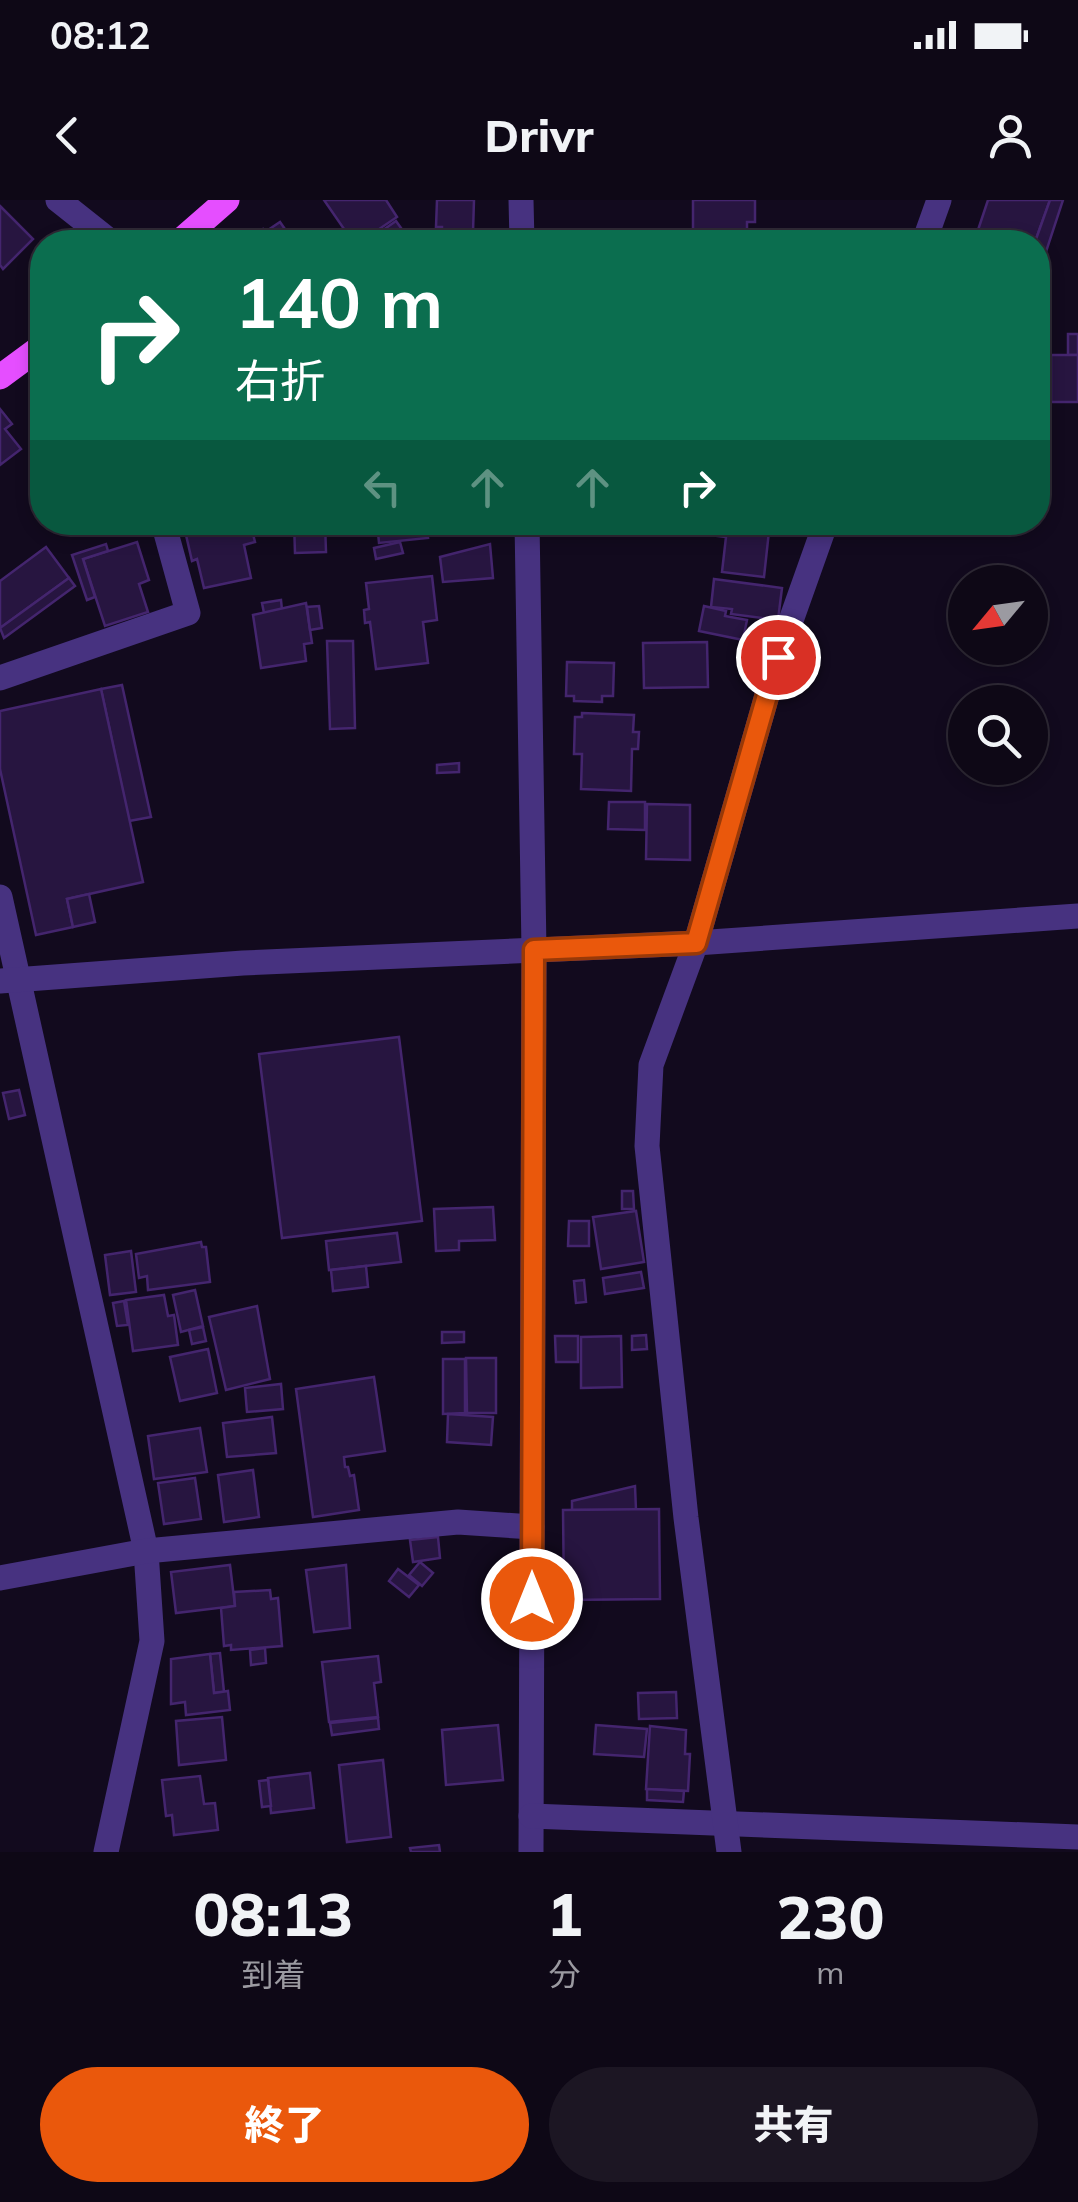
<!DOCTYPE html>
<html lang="ja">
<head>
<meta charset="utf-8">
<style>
	body { margin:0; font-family:Mulish,"Noto Sans JP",sans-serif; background:#1c1623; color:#f1f3f6; height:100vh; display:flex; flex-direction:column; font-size:38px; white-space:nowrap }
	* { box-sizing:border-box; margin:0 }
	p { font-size:32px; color:#9b9aa1 }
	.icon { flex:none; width:55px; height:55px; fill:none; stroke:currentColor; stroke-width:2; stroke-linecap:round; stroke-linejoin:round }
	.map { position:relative; height:1652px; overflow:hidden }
	.panel { display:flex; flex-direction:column; background:#0e0816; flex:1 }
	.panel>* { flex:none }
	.hud { position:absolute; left:30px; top:30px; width:1020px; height:305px; border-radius:40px; box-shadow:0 5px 15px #0003,0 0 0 2px #2e2935; background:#0b6e4f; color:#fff; overflow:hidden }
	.needle { width:65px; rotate:241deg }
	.fabs { position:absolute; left:948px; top:365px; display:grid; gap:20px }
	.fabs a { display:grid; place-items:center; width:100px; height:100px; border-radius:50%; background:#0e0816; box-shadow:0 5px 15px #0003,0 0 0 2px #2e2935; font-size:50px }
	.pin { position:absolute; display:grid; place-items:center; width:85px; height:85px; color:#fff; margin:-42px; border:5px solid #fff; border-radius:50%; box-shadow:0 2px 10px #0007 }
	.me { position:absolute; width:110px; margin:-55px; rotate:0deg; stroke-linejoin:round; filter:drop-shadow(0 0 8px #0008) }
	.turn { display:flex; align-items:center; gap:35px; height:210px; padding:0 40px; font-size:45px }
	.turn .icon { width:130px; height:130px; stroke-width:2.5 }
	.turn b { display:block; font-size:70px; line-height:85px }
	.lanes { display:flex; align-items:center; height:95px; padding:0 40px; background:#0003; justify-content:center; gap:50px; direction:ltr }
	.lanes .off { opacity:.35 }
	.eta { display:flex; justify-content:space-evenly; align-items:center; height:170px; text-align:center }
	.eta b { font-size:60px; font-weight:800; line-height:70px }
	.button { display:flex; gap:20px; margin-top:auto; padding:20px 40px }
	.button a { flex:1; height:115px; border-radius:60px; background:#ea580c; color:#fff; font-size:40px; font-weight:800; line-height:115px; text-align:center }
	.button a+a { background:#1c1623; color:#f1f3f6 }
	.status { display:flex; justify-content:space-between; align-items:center; height:70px; padding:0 50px; background:#0e0816; direction:ltr }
	.status svg { height:28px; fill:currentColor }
	header { display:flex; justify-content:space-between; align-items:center; height:130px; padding:0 40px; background:#0e0816; font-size:45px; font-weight:800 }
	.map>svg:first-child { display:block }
	.building { fill:#271540; stroke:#44256e; stroke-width:2.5 }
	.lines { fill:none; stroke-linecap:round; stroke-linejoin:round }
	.minor { stroke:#473280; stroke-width:25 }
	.major { stroke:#e54eff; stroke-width:25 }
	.route-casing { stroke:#983908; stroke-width:25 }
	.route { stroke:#ea580c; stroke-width:18 }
</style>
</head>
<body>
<div class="status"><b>08:12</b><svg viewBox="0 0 49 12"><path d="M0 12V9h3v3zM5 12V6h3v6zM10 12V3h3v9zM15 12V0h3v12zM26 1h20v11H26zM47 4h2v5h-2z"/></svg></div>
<header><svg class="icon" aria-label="back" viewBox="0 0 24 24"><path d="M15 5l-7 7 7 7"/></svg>Drivr<svg class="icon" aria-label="person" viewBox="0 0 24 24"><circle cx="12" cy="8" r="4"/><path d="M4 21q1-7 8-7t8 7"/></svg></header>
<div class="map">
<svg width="1078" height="1652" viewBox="0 0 1078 1652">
	<rect width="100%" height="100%" fill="#120a1e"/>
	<g class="building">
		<polygon points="324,0 386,0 397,17 360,42 353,42"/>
		<polygon points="437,0 474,0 473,32 442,32 442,27 436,27"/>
		<polygon points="693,0 755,0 755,22 747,22 747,42 693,42"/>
		<polygon points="988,0 1050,0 1035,42 985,42 975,39"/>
		<polygon points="1050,0 1063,0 1040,70 1038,69 1035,42"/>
		<polygon points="0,6 33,39 3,69 0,65"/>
		<polygon points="396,21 411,42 366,42"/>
		<polygon points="280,22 294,42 244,42 263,29 265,32"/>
		<polygon points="453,34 475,34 475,42 439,42 453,42"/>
		<polygon points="829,36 829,42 790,42 790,37"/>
		<rect x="1068" y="134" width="10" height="21"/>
		<rect x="1051" y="155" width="27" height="47"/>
		<polygon points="0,209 12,224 5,229 21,249 0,265"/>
		<polygon points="183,322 250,322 255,342 244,345 251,378 204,388 197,359 192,361"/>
		<polygon points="294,322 325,322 326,352 295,353"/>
		<polygon points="377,322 426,322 428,338 379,343"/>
		<polygon points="718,322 770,322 764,377 722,372 726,337 717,336"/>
		<polygon points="137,342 149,380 139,384 148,412 105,426 83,359"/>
		<polygon points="400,342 403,353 376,359 374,348"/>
		<polygon points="106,344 108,351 83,359 95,397 87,400 72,355"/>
		<polygon points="490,344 493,378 443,382 440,357"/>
		<polygon points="46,347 69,378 0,428 0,381"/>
		<polygon points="432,376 437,420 423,422 428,463 376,469 370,422 365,423 364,410 369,409 366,383"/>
		<polygon points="69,378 75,386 4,438 0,428"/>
		<polygon points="714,379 782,388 778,420 731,414 732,409 711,407"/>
		<polygon points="281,400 282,410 264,413 262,403"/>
		<polygon points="306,403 312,443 304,444 306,461 261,468 253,415"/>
		<polygon points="319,406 322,428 310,430 307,407"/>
		<polygon points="704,406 726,411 725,416 747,420 743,440 699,431"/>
		<polygon points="327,441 353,441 355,528 330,529"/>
		<polygon points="707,442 708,487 644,488 643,443"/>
		<polygon points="567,462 614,463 613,496 602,496 602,502 574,501 574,496 566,496"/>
		<polygon points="122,485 151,617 129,621 101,489"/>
		<polygon points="101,489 143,682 67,699 73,727 36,735 0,569 0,511"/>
		<polygon points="582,513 634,515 633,532 639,532 638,549 632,549 631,591 581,589 582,554 574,554 575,517 582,517"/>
		<polygon points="459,563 459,572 437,573 437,565"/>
		<polygon points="609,602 645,602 645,630 608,629"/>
		<polygon points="647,604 690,605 690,660 646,659"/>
		<polygon points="89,694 95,722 73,727 67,699"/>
		<polygon points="399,837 422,1021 282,1038 259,854"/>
		<polygon points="19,890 25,915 9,919 3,893"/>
		<polygon points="622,991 633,991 634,1009 622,1009"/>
		<polygon points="493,1007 495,1040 459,1041 459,1050 436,1051 434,1009"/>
		<polygon points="636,1011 644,1062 601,1069 593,1017"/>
		<polygon points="569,1021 589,1021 589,1046 568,1046"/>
		<polygon points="397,1033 401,1062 329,1070 326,1041"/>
		<polygon points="201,1042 202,1047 206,1047 210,1082 148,1090 147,1076 139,1078 136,1054"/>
		<polygon points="131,1051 136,1092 110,1095 105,1055"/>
		<polygon points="366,1066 368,1087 333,1091 331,1070"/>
		<polygon points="641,1072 644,1088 605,1094 603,1078"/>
		<polygon points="584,1080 586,1102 576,1103 574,1081"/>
		<polygon points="195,1090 203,1126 181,1132 173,1095"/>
		<polygon points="164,1095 168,1116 174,1115 178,1145 133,1151 126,1100"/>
		<polygon points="124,1101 128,1125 117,1126 113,1103"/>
		<polygon points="257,1106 270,1179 226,1190 209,1117"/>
		<polygon points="203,1127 206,1141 192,1144 189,1130"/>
		<polygon points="442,1132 464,1132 464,1142 442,1143"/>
		<polygon points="646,1135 647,1149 632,1150 632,1136"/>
		<polygon points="555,1136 578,1136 578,1162 556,1162"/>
		<polygon points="621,1136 622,1187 581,1188 581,1137"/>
		<polygon points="208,1149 217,1193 180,1201 170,1157"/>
		<polygon points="466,1158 496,1158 496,1213 467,1213"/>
		<polygon points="443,1159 465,1159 465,1213 443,1214"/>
		<polygon points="374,1177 385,1251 344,1257 345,1267 348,1267 350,1276 354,1275 359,1310 313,1317 296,1189"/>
		<polygon points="281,1184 283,1209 247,1212 245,1188"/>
		<polygon points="448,1214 493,1217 491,1245 447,1242"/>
		<polygon points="272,1217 276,1253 227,1257 223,1223"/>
		<polygon points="200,1228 207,1272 154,1279 148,1236"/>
		<polygon points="253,1270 259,1317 224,1322 218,1275"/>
		<polygon points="195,1278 201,1319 164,1324 158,1283"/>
		<polygon points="635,1286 636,1310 572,1310 572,1301"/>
		<polygon points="659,1309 660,1399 564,1400 563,1310"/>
		<polygon points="438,1337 440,1358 413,1362 410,1340"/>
		<polygon points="420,1362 433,1373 422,1386 409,1375"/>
		<polygon points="230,1365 235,1406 176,1413 171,1372"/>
		<polygon points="346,1365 350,1428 314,1432 306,1370"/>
		<polygon points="398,1369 419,1385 409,1397 389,1381"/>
		<polygon points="270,1390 271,1399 278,1398 282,1446 231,1450 231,1445 224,1446 221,1408 235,1406 234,1392"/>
		<polygon points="265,1448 266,1463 251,1465 250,1450"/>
		<polygon points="220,1453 224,1492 214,1493 210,1454"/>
		<polygon points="210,1454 214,1493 228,1491 230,1510 186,1515 185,1502 171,1504 171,1459"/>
		<polygon points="378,1456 381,1482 374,1483 378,1517 329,1522 322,1462"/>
		<polygon points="676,1492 677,1518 639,1519 638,1493"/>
		<polygon points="222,1517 226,1560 179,1565 176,1521"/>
		<polygon points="378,1518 379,1529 332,1535 330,1523"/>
		<polygon points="498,1525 503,1580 446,1585 442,1530"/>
		<polygon points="596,1525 647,1529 644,1557 594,1554"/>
		<polygon points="650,1526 686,1530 685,1554 690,1554 688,1591 646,1589"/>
		<polygon points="383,1560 391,1637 347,1642 339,1565"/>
		<polygon points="310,1573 314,1608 271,1613 268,1578"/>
		<polygon points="200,1576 204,1604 215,1603 218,1630 174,1635 172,1615 166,1616 162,1580"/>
		<polygon points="268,1580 271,1606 262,1607 259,1581"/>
		<polygon points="647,1589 684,1591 683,1602 647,1600"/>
		<polygon points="439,1645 440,1652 411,1652 410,1648"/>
	</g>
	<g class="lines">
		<g class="minor">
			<polyline points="58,0 111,42"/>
			<polyline points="521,0 522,42"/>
			<polyline points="924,42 939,0"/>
			<polyline points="527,322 534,750 531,1652"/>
			<polyline points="0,478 188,413 163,322"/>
			<polyline points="0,697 146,1351 152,1441 106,1652"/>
			<polyline points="0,781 243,763 696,743 1078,716"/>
			<polyline points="0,1378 146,1351 458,1322 532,1327"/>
			<polyline points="531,1616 1078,1637"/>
			<polyline points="729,1652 686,1318 647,946 651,865 696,743 778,457 826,322"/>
		</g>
		<g class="major">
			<polyline points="179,42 227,0"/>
			<polyline points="0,177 42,146"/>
		</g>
	</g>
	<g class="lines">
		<defs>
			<polyline id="route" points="532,1399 534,750 696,743 778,457"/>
		</defs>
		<use href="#route" class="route-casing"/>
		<use href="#route" class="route"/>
	</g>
</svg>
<div class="fabs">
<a><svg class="needle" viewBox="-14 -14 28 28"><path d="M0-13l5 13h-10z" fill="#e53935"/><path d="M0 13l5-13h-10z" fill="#9b9aa1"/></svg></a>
<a><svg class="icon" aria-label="search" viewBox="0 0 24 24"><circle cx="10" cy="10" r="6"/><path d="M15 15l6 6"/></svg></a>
</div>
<div class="pin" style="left:778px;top:457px;background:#d93025"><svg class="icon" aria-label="arrive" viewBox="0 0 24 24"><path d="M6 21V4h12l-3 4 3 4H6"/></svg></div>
<svg class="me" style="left:532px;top:1399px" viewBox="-20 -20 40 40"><circle r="17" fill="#ea580c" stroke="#fff" stroke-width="3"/><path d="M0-11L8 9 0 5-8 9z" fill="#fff"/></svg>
<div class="hud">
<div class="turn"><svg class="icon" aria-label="right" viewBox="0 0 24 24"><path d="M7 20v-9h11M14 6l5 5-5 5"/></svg><div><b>140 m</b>右折</div></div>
<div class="lanes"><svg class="icon off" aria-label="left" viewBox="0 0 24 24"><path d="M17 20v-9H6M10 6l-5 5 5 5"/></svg><svg class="icon off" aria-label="ahead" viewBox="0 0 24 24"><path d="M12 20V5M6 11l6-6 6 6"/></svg><svg class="icon off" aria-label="ahead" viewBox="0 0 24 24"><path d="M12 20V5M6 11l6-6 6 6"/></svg><svg class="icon" aria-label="right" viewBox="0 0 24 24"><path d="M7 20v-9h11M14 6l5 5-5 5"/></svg></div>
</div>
</div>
<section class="panel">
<div class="eta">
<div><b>08:13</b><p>到着</p></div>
<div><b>1</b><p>分</p></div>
<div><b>230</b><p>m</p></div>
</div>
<div class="button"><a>終了</a><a>共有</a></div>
</section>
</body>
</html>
